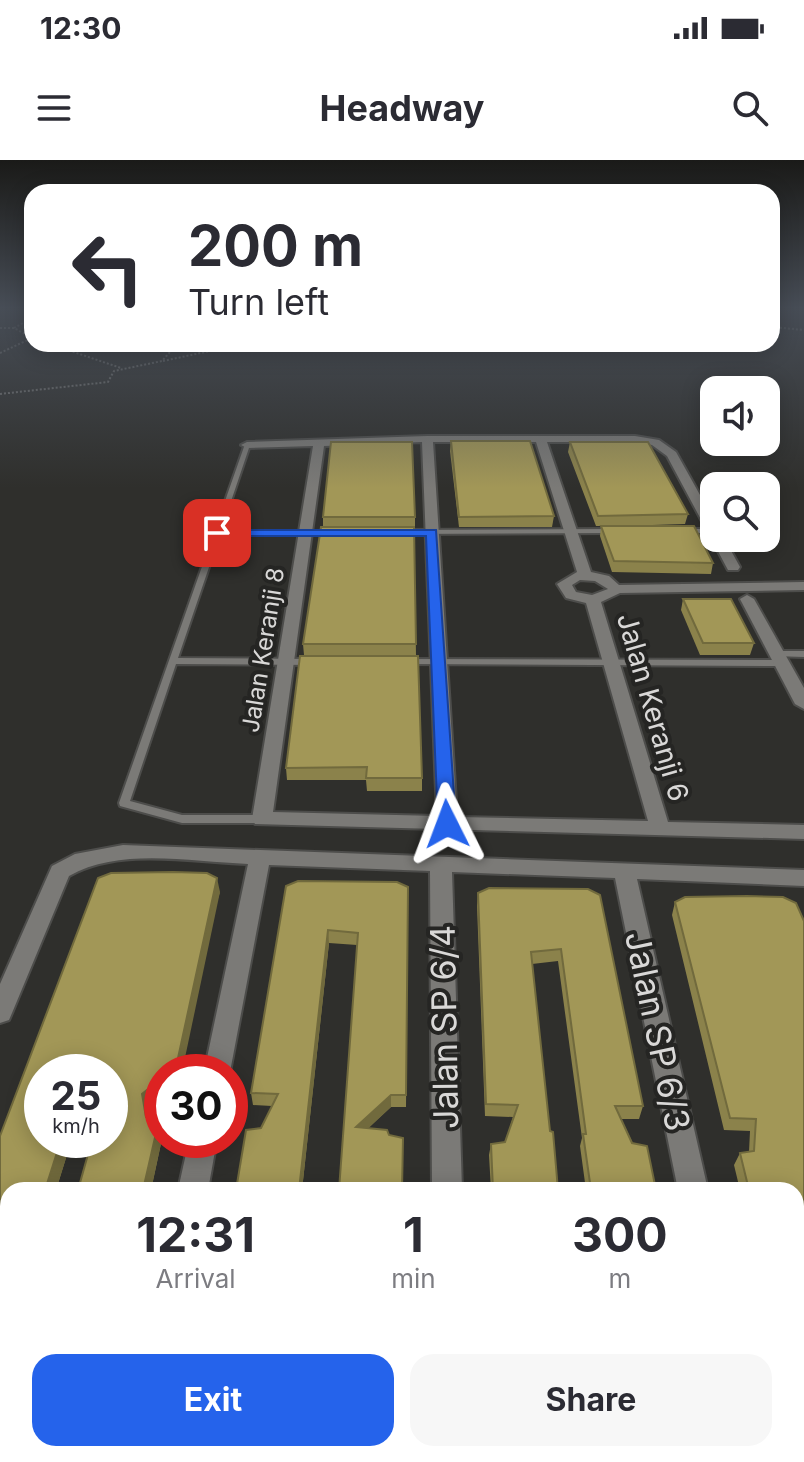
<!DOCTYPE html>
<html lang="en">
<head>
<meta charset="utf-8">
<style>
	body { margin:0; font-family:Inter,sans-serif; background:#f7f7f7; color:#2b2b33; height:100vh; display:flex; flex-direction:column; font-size:30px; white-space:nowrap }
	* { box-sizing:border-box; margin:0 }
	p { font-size:26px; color:#7c7c81 }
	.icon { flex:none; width:44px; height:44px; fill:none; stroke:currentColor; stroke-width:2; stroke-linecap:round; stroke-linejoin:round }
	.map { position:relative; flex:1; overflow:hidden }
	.drawer { position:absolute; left:0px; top:1022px; width:804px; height:280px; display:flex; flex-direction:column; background:#fff; border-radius:24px 24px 0 0; box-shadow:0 4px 20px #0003 }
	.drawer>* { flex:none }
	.top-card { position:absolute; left:24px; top:24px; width:756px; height:168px; border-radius:24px; box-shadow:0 4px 20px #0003; background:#fff; color:#2b2b33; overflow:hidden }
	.fabs { position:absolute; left:700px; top:216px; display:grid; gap:16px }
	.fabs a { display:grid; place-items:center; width:80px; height:80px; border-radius:16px; background:#fff; box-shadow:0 4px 20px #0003; font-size:40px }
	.speed { position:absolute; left:24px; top:894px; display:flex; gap:16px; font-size:40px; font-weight:700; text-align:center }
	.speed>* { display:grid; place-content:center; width:104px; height:104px; border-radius:50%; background:#fff; box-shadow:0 4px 20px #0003; line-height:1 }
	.speed small { font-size:20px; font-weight:400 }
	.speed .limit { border:12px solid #d22; background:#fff; color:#111 }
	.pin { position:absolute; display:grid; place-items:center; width:68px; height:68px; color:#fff; margin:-34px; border-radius:16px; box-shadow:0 4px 12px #0006 }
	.me { position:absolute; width:88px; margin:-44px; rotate:357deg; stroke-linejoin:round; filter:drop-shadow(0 0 6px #0008) }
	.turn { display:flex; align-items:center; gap:28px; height:168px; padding:0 32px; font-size:36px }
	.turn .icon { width:104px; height:104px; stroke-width:2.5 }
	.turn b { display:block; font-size:56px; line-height:68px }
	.eta { display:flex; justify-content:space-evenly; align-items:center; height:136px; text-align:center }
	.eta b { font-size:48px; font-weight:700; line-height:56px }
	.primary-button { display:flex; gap:16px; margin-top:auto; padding:16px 32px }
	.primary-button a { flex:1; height:92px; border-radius:24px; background:#2563eb; color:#fff; font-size:32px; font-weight:700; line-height:92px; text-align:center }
	.primary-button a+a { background:#f7f7f7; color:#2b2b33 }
	.status { display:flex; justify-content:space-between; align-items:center; height:56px; padding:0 40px; background:#fff; direction:ltr }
	.status svg { height:22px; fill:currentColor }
	header { display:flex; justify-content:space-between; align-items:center; height:104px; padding:0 32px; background:#fff; font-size:36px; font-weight:700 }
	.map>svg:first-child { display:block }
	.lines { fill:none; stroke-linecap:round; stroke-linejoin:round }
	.service-casing { stroke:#4d4d4b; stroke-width:4 }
	.minor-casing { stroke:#4d4d4b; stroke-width:4 }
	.path { stroke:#777775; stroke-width:2; stroke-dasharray:2 2; stroke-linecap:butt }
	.service { fill:#7b7a77; fill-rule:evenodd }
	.minor { fill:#7b7a77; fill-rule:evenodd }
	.wall { fill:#8b824b; fill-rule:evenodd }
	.shaded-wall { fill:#716a3d }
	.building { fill:#a29757; stroke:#716a3d; stroke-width:2 }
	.route { fill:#2563eb; stroke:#184099; stroke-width:2 }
	.labels { text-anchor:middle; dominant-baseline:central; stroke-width:8; stroke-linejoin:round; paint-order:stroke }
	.far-street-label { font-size:24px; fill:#d9d8d7; stroke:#252523 }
	.street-label { font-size:28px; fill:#d9d8d7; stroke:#252523 }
	.near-street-label { font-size:34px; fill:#d9d8d7; stroke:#252523 }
</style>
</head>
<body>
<div class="status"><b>12:30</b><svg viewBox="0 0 49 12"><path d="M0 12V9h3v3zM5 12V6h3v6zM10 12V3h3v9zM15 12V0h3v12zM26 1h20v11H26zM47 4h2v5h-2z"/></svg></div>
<header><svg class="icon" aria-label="menu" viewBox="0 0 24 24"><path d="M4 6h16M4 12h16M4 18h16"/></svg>Headway<svg class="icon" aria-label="search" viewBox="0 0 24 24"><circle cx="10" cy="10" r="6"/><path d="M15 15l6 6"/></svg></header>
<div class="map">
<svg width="804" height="1302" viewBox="0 0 804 1302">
	<rect width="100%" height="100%" fill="#2f2f2c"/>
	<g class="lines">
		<defs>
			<g id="service">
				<polygon points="245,284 250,285 221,371 333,371 337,373 333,375 220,375 178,498 312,499 317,502 312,505 176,504 130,641 182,655 262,655 268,659 262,663 182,663 120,646 119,643"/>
				<polygon points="613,369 616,369 616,373 402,374 398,372 402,370"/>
				<polygon points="679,369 713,369 714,373 679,373"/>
				<polygon points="777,491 804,491 804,497 774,496 774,492"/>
				<polygon points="405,499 781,500 786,503 781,506 402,504 400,502"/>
			</g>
			<g id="minor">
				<path d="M427,276H635L659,280L676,292L714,360V378H724L740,407L738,410H728L667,296L652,285L635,282H547L591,412L609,416L619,425L804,422V430L620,433L601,442L668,662L804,665V679L255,664L252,659L313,286L247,288L241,285L247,282ZM422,282L437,656L273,652L324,286ZM433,282H536L577,412L557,424L566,438L586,443L648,661L457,657ZM580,420L595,421L608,429L592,435L576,432L572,425Z"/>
				<polygon points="747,435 754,439 804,528 804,549 795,544 740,439"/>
				<path d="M123,685L804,710V726L637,719L708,1030H678L615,718L452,712L462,1030H432L430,711L269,705L230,912H204L248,704C191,702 120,687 69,716L12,853L9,860L0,863V824L52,706L75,694Z"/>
				<polygon points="189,980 217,980 208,1030 178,1030"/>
				<polygon points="122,1294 158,1294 156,1302 120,1302"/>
				<polygon points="433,1294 469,1294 470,1302 434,1302"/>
				<polygon points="731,1294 767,1294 769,1302 733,1302"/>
			</g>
		</defs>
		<use href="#service" class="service-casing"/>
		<use href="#minor" class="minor-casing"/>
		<g class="path">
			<polyline points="772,167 804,170"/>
			<polyline points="0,168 14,168 32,178"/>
			<polyline points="14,168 32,158"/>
			<polyline points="50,184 121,208"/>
			<polyline points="218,184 230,185"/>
			<polyline points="0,193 32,178"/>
			<polyline points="163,201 243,184"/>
			<polyline points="0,234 108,222 114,211 162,201 170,192 185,184"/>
		</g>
		<use href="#service" class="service"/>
		<use href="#minor" class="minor"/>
	</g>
	<g class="wall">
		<polygon points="451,281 554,356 552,367 459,367 450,291"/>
		<polygon points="570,282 688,354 685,364 621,366 713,403 711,414 612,412 600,376 601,366 596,366 568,292"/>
		<polygon points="323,357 415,357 415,367 414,367 416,496 304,495 303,484 323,367"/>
		<polygon points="683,439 754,483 750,495 700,495 681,450"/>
		<polygon points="300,496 422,618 422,631 367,631 366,620 287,620 286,608"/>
		<polygon points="286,726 408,727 406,947 391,947 368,968 357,785 329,783 302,1030 236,1030 261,968 272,946 253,945 251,933"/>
		<polygon points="588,729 643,946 639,959 621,959 656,1030 586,1030 580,986 582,978 558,801 532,804 550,971 558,1030 491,1030 489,995 491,984 505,982 513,957 485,956 477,746 478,733"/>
		<path d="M220,732L162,912V936L147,947L149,958L162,969V979L151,1030L89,988L71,982L56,1030H8V1259H4L0,1275V976ZM110,912V980H42Z"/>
		<polygon points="675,742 804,761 804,1292 796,1260 796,1030 740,1030 734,1005 740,993 749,992 750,971 724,970 672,755"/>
		<polygon points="530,1294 580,1294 578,1298"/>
		<polygon points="623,1294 673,1294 671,1297 623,1297"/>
	</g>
	<g class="shaded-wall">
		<polygon points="217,718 220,732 182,912 175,912"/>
		<polygon points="328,770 329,783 302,1030 299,1030"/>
		<polygon points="157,922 161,936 147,947 150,971 146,957 142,934"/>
		<polygon points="391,935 391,947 357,979 356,967"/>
		<polygon points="159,960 162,969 162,979 151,1030 143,1030"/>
		<polygon points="61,980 69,980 71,982 56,1030 45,1030"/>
		<polygon points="8,1145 8,1184 0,1180 0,1170"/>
		<polygon points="0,1255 4,1259 0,1275"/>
	</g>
	<g class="building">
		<polygon points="451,281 530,281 554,356 459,357"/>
		<polygon points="331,282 412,282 415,357 323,357"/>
		<polygon points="570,282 648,282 688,354 598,356"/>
		<polygon points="601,366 694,366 713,403 614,401"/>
		<polygon points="321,367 414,367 416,484 303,484"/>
		<polygon points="683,439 731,439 754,483 703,483"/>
		<polygon points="300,496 418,496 422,618 366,618 367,607 286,608"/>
		<polygon points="173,712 207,713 217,718 175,912 162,912 162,922 157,922 142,934 146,957 159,960 143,1030 78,1030 92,980 110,980 110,912 42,912 42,980 61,980 45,1030 8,1030 8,1145 0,1170 0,976 98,718 111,713"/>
		<polygon points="298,721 397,722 408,727 406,935 391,935 356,967 387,970 389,975 403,978 402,1030 339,1030 358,773 328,770 299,1030 236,1030 246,970 261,968 278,934 251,933 286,726"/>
		<polygon points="489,728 588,729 600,735 643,946 615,946 632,983 647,986 656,1030 591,1030 583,974 586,974 561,789 531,792 550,971 553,972 558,1030 493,1030 491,984 505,982 518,945 486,944 478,733"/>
		<polygon points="747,736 783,737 796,743 804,761 804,1249 796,1217 796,1030 749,1030 740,993 754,991 756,959 730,958 675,742 685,737"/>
		<rect x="0" y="1177" width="8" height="72"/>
	</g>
	<linearGradient id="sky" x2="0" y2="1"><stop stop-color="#1a1a18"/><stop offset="0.45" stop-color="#474d56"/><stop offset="1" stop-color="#474d56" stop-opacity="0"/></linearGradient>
	<rect width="804" height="328" fill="url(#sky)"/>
	<polygon class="route" points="217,370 436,370 456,664 454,668 440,668 438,664 426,376 213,376 213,371"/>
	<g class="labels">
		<g class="far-street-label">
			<text transform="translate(263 490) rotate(-81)">Jalan Keranji 8</text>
		</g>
		<g class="street-label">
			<text transform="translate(653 547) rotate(74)">Jalan Keranji 6</text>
		</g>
		<g class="near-street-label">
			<text transform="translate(444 867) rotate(-91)">Jalan SP 6/4</text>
			<text transform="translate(658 871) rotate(78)">Jalan SP 6/3</text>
		</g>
	</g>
</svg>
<div class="fabs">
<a><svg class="icon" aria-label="sound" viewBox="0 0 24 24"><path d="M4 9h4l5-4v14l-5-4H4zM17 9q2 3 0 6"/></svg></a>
<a><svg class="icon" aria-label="search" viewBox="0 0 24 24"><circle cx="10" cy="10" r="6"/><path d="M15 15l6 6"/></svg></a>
</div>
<div class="speed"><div>25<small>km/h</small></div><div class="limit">30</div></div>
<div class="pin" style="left:217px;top:373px;background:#d93025"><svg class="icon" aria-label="arrive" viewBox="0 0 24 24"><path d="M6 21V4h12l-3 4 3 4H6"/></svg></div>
<svg class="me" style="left:447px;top:664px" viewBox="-20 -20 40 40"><path d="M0-17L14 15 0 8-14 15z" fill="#2563eb" stroke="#fff" stroke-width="4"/></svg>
<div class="top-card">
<div class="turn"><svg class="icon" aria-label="left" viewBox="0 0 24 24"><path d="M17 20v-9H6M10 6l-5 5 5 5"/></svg><div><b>200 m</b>Turn left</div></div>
</div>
<section class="drawer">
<div class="eta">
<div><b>12:31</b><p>Arrival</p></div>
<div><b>1</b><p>min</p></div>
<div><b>300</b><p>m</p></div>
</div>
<div class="primary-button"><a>Exit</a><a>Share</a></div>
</section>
</div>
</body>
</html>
